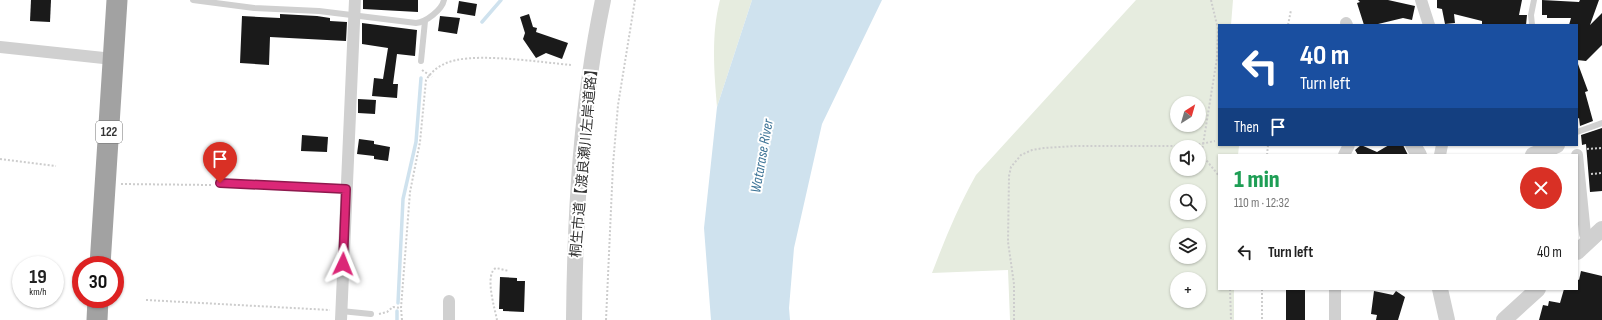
<!DOCTYPE html>
<html lang="en">
<head>
<meta charset="utf-8">
<style>
	body { margin:0; font-family:"Sofia Sans Condensed","Noto Sans JP",sans-serif; background:#f2f2f2; color:#222; height:100vh; display:flex; flex-direction:column; font-size:15px; white-space:nowrap }
	* { box-sizing:border-box; margin:0 }
	p { font-size:13px; color:#767676 }
	.icon { flex:none; width:22px; height:22px; fill:none; stroke:currentColor; stroke-width:2; stroke-linecap:round; stroke-linejoin:round }
	.map { position:relative; flex:1; overflow:hidden }
	.panel { position:absolute; left:1218px; top:154px; width:360px; height:136px; display:flex; flex-direction:column; background:#fff; border-radius:0px; box-shadow:0 1px 3px #0004 }
	.panel>* { flex:none }
	.guide { position:absolute; left:1218px; top:24px; width:360px; height:122px; border-radius:0px; box-shadow:0 1px 3px #0004; background:#1a4fa0; color:#fff; overflow:hidden }
	.needle { width:26px; rotate:37deg }
	.tools { position:absolute; left:1170px; top:96px; display:grid; gap:8px }
	.tools a { display:grid; place-items:center; width:36px; height:36px; border-radius:50%; background:#fff; box-shadow:0 1px 3px #0004; font-size:20px }
	.speed { position:absolute; left:12px; top:256px; display:flex; gap:8px; font-size:20px; font-weight:700; text-align:center }
	.speed>* { display:grid; place-content:center; width:52px; height:52px; border-radius:50%; background:#fff; box-shadow:0 1px 3px #0004; line-height:1 }
	.speed small { font-size:10px; font-weight:400 }
	.speed .limit { border:6px solid #d22; background:#fff; color:#111 }
	.pin { position:absolute; display:grid; place-items:center; width:34px; height:34px; color:#fff; margin:-41px -17px; border-radius:50% 50% 50% 0; rotate:-45deg; box-shadow:0 0 4px #0007 }
	.pin .icon { rotate:45deg }
	.me { position:absolute; width:44px; margin:-22px; rotate:2deg; stroke-linejoin:round; filter:drop-shadow(0 0 3px #0008) }
	.turn { display:flex; align-items:center; gap:14px; height:84px; padding:0 16px; font-size:18px }
	.turn .icon { width:52px; height:52px; stroke-width:2.5 }
	.turn b { display:block; font-size:28px; line-height:34px }
	.then { display:flex; align-items:center; height:38px; padding:0 16px; background:#0003; gap:8px; font-size:15px }
	.round { display:grid; place-items:center; flex:none; width:42px; height:42px; border-radius:21px; background:#f2f2f2 }
	.summary { display:flex; align-items:center; justify-content:space-between; height:68px; padding:0 16px }
	h1 { font-size:24px; font-weight:800; line-height:30px; color:#1e9e55 }
	ul { padding:0; list-style:none }
	li { display:flex; align-items:center; gap:12px; height:60px; padding:0 16px }
	li div { flex:1 }
	li b { display:block; font-size:15px }
	li em { font-style:normal }
	.map>svg:first-child { display:block }
	.green { fill:#e6ecdf; fill-rule:evenodd }
	.water { fill:#cfe2ee }
	.lines { fill:none; stroke-linecap:round; stroke-linejoin:round }
	.stream { stroke:#cfe2ee; stroke-width:3.5 }
	.building { fill:#1a1a1a }
	.path { stroke:#cdcdcd; stroke-width:2; stroke-dasharray:2 2; stroke-linecap:butt }
	.service { stroke:#d0d0d0; stroke-width:6 }
	.minor { stroke:#d0d0d0; stroke-width:12 }
	.tertiary { stroke:#d0d0d0; stroke-width:16 }
	.trunk { stroke:#a2a2a2; stroke-width:21 }
	.route-casing { stroke:#8e194d; stroke-width:10 }
	.route { stroke:#db2777; stroke-width:7 }
	.labels { text-anchor:middle; dominant-baseline:central; stroke-width:4; stroke-linejoin:round; paint-order:stroke }
	.shield { fill:#fff; stroke:#707070; stroke-width:1 }
	.shield-label { font-size:13px; font-weight:bold; fill:#333 }
	.street-label { font-size:14px; fill:#333; stroke:#fff }
	.water-label { font-size:15px; font-style:italic; fill:#3f7597; stroke:#fff }
</style>
</head>
<body>
<div class="map">
<svg width="1602" height="320" viewBox="0 0 1602 320">
	<rect width="100%" height="100%" fill="#fff"/>
	<g class="green">
		<path d="M720,0H752L717,107C714,72 711,34 720,0Z"/>
		<path d="M1136,0H1233L1231,25H1219V145L1239,146L1238,155H1219V289H1234V320H1010L1008,270L932,273C945,239 958,207 976,175ZM1177,103H1199V125H1177ZM1177,147H1199V169H1177ZM1177,191H1199V213H1177ZM1177,235H1199V257H1177ZM1177,279H1199V301H1177Z"/>
	</g>
	<polygon class="water" points="752,0 882,0 822,124 794,248 789,308 790,320 711,320 704,228 717,107"/>
	<g class="lines">
		<g class="stream">
			<polyline points="482,22 501,0"/>
			<polyline points="398,303 403,199 416,142 421,78"/>
			<polyline points="397,320 397,311"/>
		</g>
	</g>
	<g class="building">
		<polygon points="31,0 51,0 50,22 30,21"/>
		<polygon points="363,0 418,0 418,12 363,9"/>
		<polygon points="1358,0 1388,0 1415,6 1412,20 1403,18 1374,25 1364,25 1357,3 1360,2"/>
		<polygon points="1437,0 1522,0 1519,15 1527,15 1526,25 1482,25 1482,21 1454,14 1455,23 1445,24 1442,9 1437,8"/>
		<polygon points="1542,0 1579,2 1580,0 1599,0 1590,25 1602,13 1602,45 1586,61 1577,60 1577,25 1569,25 1571,18 1547,18 1547,15 1542,15"/>
		<polygon points="459,1 477,4 475,16 457,13"/>
		<polygon points="280,14 317,16 330,18 330,21 347,22 346,41 270,37 269,65 240,63 242,16 280,18"/>
		<polygon points="529,14 533,27 537,28 536,32 568,43 562,59 546,53 536,58 523,39 525,33 520,17"/>
		<polygon points="440,16 460,18 457,34 438,31"/>
		<polygon points="362,23 417,30 415,56 397,54 393,84 398,84 397,98 372,96 374,78 383,79 388,48 362,44"/>
		<polygon points="1577,64 1578,64 1588,91 1585,92 1593,121 1580,126 1579,118 1577,119"/>
		<polygon points="358,99 376,100 375,114 358,113"/>
		<polygon points="1602,128 1602,191 1590,192 1586,144 1582,145 1581,135"/>
		<polygon points="302,135 328,137 327,152 301,151"/>
		<polygon points="359,139 374,141 374,144 390,147 388,161 374,159 374,156 357,154"/>
		<polygon points="1361,145 1377,152 1389,145 1403,145 1408,155 1358,155 1355,150"/>
		<polygon points="1581,271 1602,276 1602,320 1539,320 1543,305 1548,306 1549,301 1560,303 1564,289 1577,289 1577,279 1579,280"/>
		<polygon points="500,277 517,278 517,281 525,281 524,312 503,311 503,309 499,309"/>
		<rect x="1286" y="289" width="19" height="31"/>
		<polygon points="1374,291 1393,295 1396,291 1405,297 1398,320 1376,320 1377,315 1371,314"/>
	</g>
	<g class="lines">
		<g class="path">
			<polyline points="1211,0 1218,29 1217,58 1202,151 1203,156 1219,176"/>
			<polyline points="1288,25 1291,10"/>
			<polyline points="422,70 432,77"/>
			<polyline points="1587,149 1602,148"/>
			<polyline points="1267,155 1268,145"/>
			<polyline points="0,159 56,166"/>
			<polyline points="1591,174 1602,173"/>
			<polyline points="121,184 211,185"/>
			<polyline points="1230,289 1231,320"/>
			<polyline points="1262,289 1262,320"/>
			<polyline points="146,300 330,310"/>
			<polyline points="379,314 387,312 393,307 401,308"/>
			<path d="M402,320L401,308L410,192L420,142L426,80C433,69 443,63 456,60C485,54 540,62 571,65"/>
			<path d="M497,320C495,309 484,274 496,268L509,271"/>
			<polyline points="606,320 613,165 618,105 635,0"/>
			<polyline points="1014,320 1014,284 1008,242 1009,176 1011,167 1021,155 1032,150 1044,148 1076,146 1191,146 1215,141"/>
		</g>
		<g class="service">
			<path d="M193,0L254,8L319,11L416,23C426,22 442,10 444,0"/>
			<polyline points="1532,25 1531,15 1534,0"/>
			<polyline points="421,61 425,21"/>
			<polyline points="1577,132 1602,123"/>
			<polyline points="220,183 346,189"/>
			<polyline points="341,311 371,314"/>
		</g>
		<g class="minor">
			<polyline points="1421,0 1429,25"/>
			<polyline points="1346,23 1347,25"/>
			<polyline points="0,47 113,59"/>
			<polyline points="1344,155 1349,145"/>
			<polyline points="1440,155 1442,145"/>
			<polyline points="1577,155 1585,234 1589,241"/>
			<polyline points="449,301 449,320"/>
			<polyline points="341,320 355,0"/>
			<polyline points="1335,320 1335,289"/>
		</g>
		<g class="tertiary">
			<polyline points="1413,145 1419,155"/>
			<polyline points="1533,155 1557,145"/>
			<polyline points="1577,252 1602,229"/>
			<polyline points="1440,289 1447,320"/>
			<path d="M574,320C575,213 581,105 603,0"/>
			<polyline points="1504,320 1538,289"/>
		</g>
		<g class="trunk">
			<polyline points="100,265 117,0"/>
			<polyline points="97,320 98,299"/>
		</g>
	</g>
	<g class="lines">
		<defs>
			<polyline id="route" points="220,183 346,189 343,264"/>
		</defs>
		<use href="#route" class="route-casing"/>
		<use href="#route" class="route"/>
	</g>
	<g class="labels">
		<rect class="shield" x="96" y="121" width="26" height="22" rx="3"/>
		<g class="shield-label">
			<text x="109" y="132">122</text>
		</g>
		<g class="street-label">
			<text transform="translate(584 160) rotate(-85)">桐生市道【渡良瀬川左岸道路】</text>
		</g>
		<g class="water-label">
			<text transform="translate(762 156) rotate(-80)">Watarase River</text>
		</g>
	</g>
</svg>
<div class="tools">
<a><svg class="needle" viewBox="-14 -14 28 28"><path d="M0-13l5 13h-10z" fill="#e53935"/><path d="M0 13l5-13h-10z" fill="#767676"/></svg></a>
<a><svg class="icon" aria-label="sound" viewBox="0 0 24 24"><path d="M4 9h4l5-4v14l-5-4H4zM17 9q2 3 0 6"/></svg></a>
<a><svg class="icon" aria-label="search" viewBox="0 0 24 24"><circle cx="10" cy="10" r="6"/><path d="M15 15l6 6"/></svg></a>
<a><svg class="icon" aria-label="layers" viewBox="0 0 24 24"><path d="M12 4l9 5-9 5-9-5zM3 14l9 5 9-5"/></svg></a>
<a>+</a>
</div>
<div class="speed"><div>19<small>km/h</small></div><div class="limit">30</div></div>
<div class="pin" style="left:220px;top:183px;background:#d93025"><svg class="icon" aria-label="arrive" viewBox="0 0 24 24"><path d="M6 21V4h12l-3 4 3 4H6"/></svg></div>
<svg class="me" style="left:343px;top:264px" viewBox="-20 -20 40 40"><path d="M0-17L14 15 0 8-14 15z" fill="#db2777" stroke="#fff" stroke-width="4"/></svg>
<div class="guide">
<div class="turn"><svg class="icon" aria-label="left" viewBox="0 0 24 24"><path d="M17 20v-9H6M10 6l-5 5 5 5"/></svg><div><b>40 m</b>Turn left</div></div>
<div class="then">Then<svg class="icon" aria-label="arrive" viewBox="0 0 24 24"><path d="M6 21V4h12l-3 4 3 4H6"/></svg></div>
</div>
<section class="panel">
<div class="summary"><div><h1>1 min</h1><p>110 m · 12:32</p></div><a class="round" style="background:#d93025;color:#fff"><svg class="icon" aria-label="close" viewBox="0 0 24 24"><path d="M6 6l12 12M18 6L6 18"/></svg></a></div>
<ul>
<li><svg class="icon" aria-label="left" viewBox="0 0 24 24"><path d="M17 20v-9H6M10 6l-5 5 5 5"/></svg><div><b>Turn left</b></div><em>40 m</em></li>
</ul>
</section>
</div>
</body>
</html>
